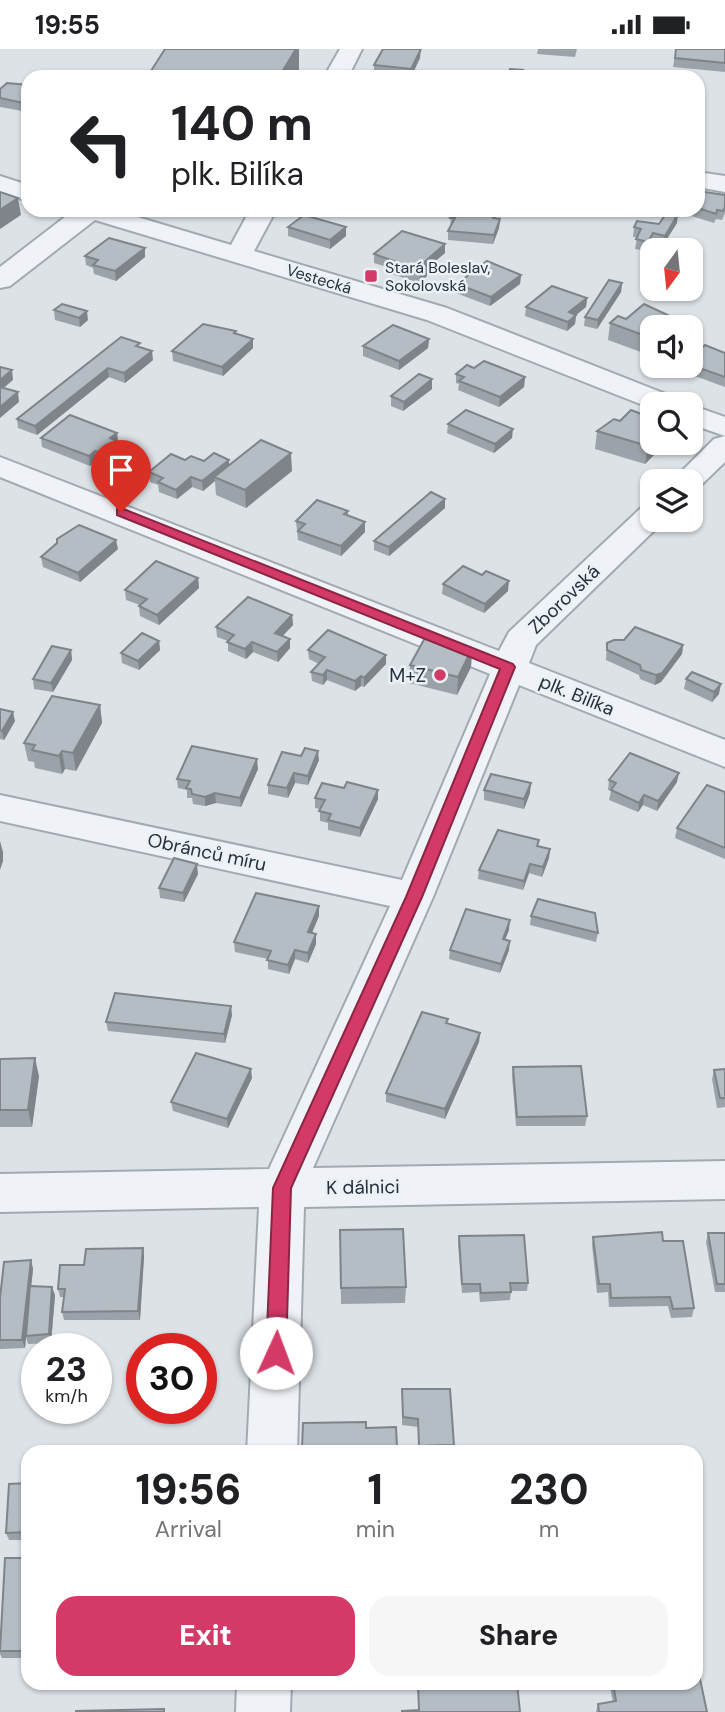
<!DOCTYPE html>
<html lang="en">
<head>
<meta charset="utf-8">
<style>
	body { margin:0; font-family:"DM Sans",sans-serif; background:#f6f6f6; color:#202124; height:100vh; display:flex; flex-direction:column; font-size:26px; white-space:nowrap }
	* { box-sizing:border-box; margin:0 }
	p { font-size:23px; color:#757577 }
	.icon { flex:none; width:38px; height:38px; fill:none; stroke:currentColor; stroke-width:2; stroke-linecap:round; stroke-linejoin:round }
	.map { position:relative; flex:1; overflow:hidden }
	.sheet { position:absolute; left:21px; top:1396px; width:682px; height:245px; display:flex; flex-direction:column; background:#fff; border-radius:21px; box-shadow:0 2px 5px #0004 }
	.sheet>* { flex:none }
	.guide { position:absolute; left:21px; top:21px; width:684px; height:147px; border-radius:21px; box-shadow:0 2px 5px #0004; background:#fff; color:#202124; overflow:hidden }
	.needle { width:46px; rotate:195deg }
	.tools { position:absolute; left:640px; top:189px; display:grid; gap:14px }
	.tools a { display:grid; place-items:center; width:63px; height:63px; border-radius:14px; background:#fff; box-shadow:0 2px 5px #0004; font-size:35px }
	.speed { position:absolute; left:21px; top:1284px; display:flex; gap:14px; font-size:35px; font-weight:700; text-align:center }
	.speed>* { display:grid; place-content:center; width:91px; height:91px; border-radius:50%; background:#fff; box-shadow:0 2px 5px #0004; line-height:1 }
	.speed small { font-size:18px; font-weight:400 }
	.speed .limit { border:10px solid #d22; background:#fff; color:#111 }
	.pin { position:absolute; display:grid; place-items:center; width:60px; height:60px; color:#fff; margin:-72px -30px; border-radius:50% 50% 50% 0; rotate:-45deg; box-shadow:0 0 7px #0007 }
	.pin .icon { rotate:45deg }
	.me { position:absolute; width:77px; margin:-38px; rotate:2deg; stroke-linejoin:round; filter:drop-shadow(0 0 5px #0008) }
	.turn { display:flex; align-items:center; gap:24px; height:147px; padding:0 35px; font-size:32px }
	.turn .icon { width:91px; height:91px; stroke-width:2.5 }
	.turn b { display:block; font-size:49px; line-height:60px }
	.eta { display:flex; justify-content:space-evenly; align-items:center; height:119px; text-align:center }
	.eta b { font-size:42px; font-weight:800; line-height:49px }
	.cta { display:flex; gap:14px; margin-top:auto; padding:14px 35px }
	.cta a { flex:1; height:80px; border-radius:21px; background:#d43a67; color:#fff; font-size:28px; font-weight:800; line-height:80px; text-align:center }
	.cta a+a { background:#f6f6f6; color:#202124 }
	.status { display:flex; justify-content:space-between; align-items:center; height:49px; padding:0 35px; background:#fff; direction:ltr }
	.status svg { height:19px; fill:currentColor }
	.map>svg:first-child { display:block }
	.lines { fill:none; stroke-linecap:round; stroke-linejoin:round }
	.minor-casing { stroke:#a2aab1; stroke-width:4 }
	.minor { fill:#eff2f6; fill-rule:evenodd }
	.wall { fill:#9ba2a9 }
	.shaded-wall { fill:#7e8489 }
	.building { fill:#b4bcc4; stroke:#7e8489; stroke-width:2 }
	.route { fill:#d43a67; stroke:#8a2643; stroke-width:2 }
	.poi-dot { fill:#d43a67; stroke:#ecf1f5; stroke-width:2.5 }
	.labels { text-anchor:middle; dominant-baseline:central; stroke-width:5; stroke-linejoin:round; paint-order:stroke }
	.far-poi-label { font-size:16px; fill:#26323e; stroke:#ecf1f5; text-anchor:start }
	.far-street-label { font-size:16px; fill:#26323e; stroke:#ecf1f5 }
	.street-label { font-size:19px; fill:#26323e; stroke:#ecf1f5 }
	.poi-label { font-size:19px; fill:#26323e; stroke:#ecf1f5; text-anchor:end }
</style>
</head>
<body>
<div class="status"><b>19:55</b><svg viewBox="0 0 49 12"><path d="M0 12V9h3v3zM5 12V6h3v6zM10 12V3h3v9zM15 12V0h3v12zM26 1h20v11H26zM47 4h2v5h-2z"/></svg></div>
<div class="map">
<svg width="725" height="1663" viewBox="0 0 725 1663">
	<rect width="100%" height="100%" fill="#dde2e7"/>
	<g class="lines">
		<defs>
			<g id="minor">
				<polygon points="340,0 362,0 348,28 324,28"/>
				<polygon points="698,123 725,127 725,143 698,138"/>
				<polygon points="0,127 28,136 28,152 0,143"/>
				<polygon points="74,161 114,161 231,196 250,161 276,161 254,202 447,259 676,349 681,355 653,355 653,360 427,271 95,171 10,237 0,239 0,218"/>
				<polygon points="691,356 725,368 725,387 691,375"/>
				<polygon points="725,387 725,413 698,439 691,440 691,432 672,432 714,390"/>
				<polygon points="0,408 499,602 509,583 642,458 653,456 653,471 665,471 536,596 529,614 725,691 725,718 519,636 433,848 313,1119 725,1112 725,1150 304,1158 297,1404 247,1404 259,1158 0,1163 0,1125 269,1120 390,857 0,772 0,746 402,831 490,625 0,428"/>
				<polygon points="237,1634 291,1634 290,1663 236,1663"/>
			</g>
		</defs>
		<use href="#minor" class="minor-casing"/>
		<use href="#minor" class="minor"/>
	</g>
	<g class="wall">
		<polygon points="538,0 577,0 575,8 537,5"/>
		<polygon points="676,0 725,0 725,23 673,18"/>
		<polygon points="420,9 411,28 374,24 374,16"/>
		<polygon points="28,36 28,63 0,58 0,40"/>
		<polygon points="698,142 725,146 725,164 722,171 716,170 714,174 685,165 685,161 698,161"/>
		<polygon points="444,161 498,161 495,169 500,170 499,179 493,195 448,191 448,182 450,178 451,168 444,166"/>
		<polygon points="677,174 663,196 651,194 647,202 635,200 637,188 633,188 634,178 659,175"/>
		<polygon points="288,178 346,187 330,200 288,187"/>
		<polygon points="445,204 427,219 427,227 419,234 389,224 390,219 374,214 374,205"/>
		<polygon points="85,207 145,208 116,232 94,225 93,219 86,216"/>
		<polygon points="521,226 520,235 490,257 456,244 457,235"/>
		<polygon points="622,234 621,243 597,280 584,277 585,268"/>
		<polygon points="587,249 586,258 576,266 575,275 567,282 525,267 526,258"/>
		<polygon points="54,261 88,271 80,278 55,271"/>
		<polygon points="674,269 672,278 653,278 649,306 608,291 610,274"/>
		<polygon points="237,285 253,299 223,327 173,312 172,302"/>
		<polygon points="429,290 428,299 399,321 363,307 363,297"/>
		<polygon points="141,298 153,311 125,334 109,328 37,386 18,379 17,370"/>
		<polygon points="725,304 725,338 684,323 685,317 691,317 691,309"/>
		<polygon points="474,319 525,328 524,338 499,358 458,341 459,335 456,334 456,325"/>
		<polygon points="432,330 432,340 403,362 391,357 391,347"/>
		<polygon points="649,368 653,394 666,394 645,415 595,400 597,382 620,372"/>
		<polygon points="448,375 512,389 494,404 447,384"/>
		<polygon points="117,384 118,393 117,394 117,407 112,411 103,414 96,411 90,417 42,398 41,389"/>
		<polygon points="185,411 204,412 229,416 292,422 246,459 216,446 215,432 203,442 192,438 177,450 159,443 158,436 150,433 149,423"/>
		<polygon points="445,459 389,507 374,501 374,492"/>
		<polygon points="348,462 348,466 365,473 365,483 341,507 298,491 296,472"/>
		<polygon points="118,500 80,533 43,518 41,508"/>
		<polygon points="198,529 199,539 159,576 140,567 139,557 140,556 126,551 125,541"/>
		<polygon points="443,535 508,542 484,564 442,545"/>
		<polygon points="292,566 293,576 282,587 290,599 278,613 253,603 246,610 228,602 228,592 217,588 216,578"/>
		<polygon points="159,592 160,601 139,621 122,614 121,604"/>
		<polygon points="607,594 683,596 682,605 661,633 655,636 640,630 639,626 606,611"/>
		<polygon points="472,600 471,618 457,646 409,634 410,616"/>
		<polygon points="71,601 72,611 53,643 34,640 33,630"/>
		<polygon points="308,601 386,615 364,638 361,637 355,642 327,631 323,636 312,632 311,623 319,615 309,610"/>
		<polygon points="686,630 719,645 712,653 684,640"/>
		<polygon points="100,656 102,674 76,722 65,720 62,725 35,719 34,713 28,712 24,694"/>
		<polygon points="0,660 15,672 4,691 0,690"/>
		<polygon points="319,711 308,736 295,734 288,749 268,745 268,736"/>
		<polygon points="258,720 241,758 216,754 205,757 193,755 192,749 187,749 187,741 178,739 177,730"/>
		<polygon points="609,731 677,733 657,762 643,756 638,763 609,751 611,742 608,741"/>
		<polygon points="484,741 530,744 524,760 484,751"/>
		<polygon points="725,743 725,810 675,789 677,779"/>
		<polygon points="315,749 378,750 360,788 328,781 328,774 320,772 320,760 315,759"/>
		<polygon points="538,797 550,800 549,809 542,828 529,824 523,841 478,830 479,821"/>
		<polygon points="198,825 184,853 160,849 159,839"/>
		<polygon points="319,857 319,867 312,884 316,885 316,895 308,914 295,910 289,925 268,920 268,910 235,903 234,893"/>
		<polygon points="531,867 598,884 596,893 530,876"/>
		<polygon points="509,881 505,890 509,901 500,924 449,910 450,901"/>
		<polygon points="232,966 225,994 108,982 106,973"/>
		<polygon points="448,975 480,984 479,993 445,1070 386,1053 386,1044"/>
		<polygon points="0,1010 39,1027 32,1078 0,1078"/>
		<polygon points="513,1018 587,1067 585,1077 516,1077 512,1027"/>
		<polygon points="725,1020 725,1058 717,1059 712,1030 714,1021"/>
		<polygon points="252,1029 228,1079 173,1062 171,1053"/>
		<polygon points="340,1181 406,1238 405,1254 341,1255"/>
		<polygon points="708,1184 725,1184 725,1243 715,1243 706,1193"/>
		<polygon points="459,1187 528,1234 527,1242 511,1242 510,1251 480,1253 479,1243 462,1244 458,1195"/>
		<polygon points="593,1188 663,1192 694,1259 692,1268 671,1269 668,1257 609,1258 608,1243 597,1244 592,1196"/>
		<polygon points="143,1199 144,1208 140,1271 64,1271 62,1263 64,1248 60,1248 58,1240 84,1216"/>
		<polygon points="31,1211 33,1220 31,1237 55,1246 51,1294 28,1295 26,1288 25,1299 0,1300 0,1249"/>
		<polygon points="402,1340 454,1396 454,1404 418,1404 418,1378 402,1376"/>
		<polygon points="303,1374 366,1379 396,1378 397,1404 302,1404"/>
		<polygon points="28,1434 28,1491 9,1491 6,1484"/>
		<polygon points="28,1509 28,1609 2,1609 0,1605 0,1585"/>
		<polygon points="609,1634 696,1634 707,1663 596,1663 598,1655 613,1653"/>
	</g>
	<g class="shaded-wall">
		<polygon points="296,0 299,0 299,20 295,28 279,28"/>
		<polygon points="421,0 420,9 411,28 411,20"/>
		<polygon points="18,149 21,166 0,180 0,161"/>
		<polygon points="496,161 498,161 497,165 492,178 493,169"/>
		<polygon points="678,165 677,174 663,196 665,187"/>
		<polygon points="500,170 499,179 493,195 494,186"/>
		<polygon points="346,178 346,187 330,200 330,191"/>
		<polygon points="653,184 651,194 647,202 648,193"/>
		<polygon points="445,195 445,204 427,219 427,227 419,234 421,216"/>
		<polygon points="145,199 145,208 116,232 115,222"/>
		<polygon points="521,226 520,235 490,257 491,248"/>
		<polygon points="622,234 621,243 597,280 598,271"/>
		<polygon points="587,249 586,258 576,266 575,275 567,282 569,263"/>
		<polygon points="87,262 88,271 80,278 79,269"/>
		<polygon points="674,269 672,278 663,278"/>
		<polygon points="653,287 653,303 649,306 651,289"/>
		<polygon points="253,290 253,299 223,327 222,318"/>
		<polygon points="429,290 428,299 399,321 399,312"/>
		<polygon points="152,302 153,311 125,334 124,324"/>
		<polygon points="108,319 109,328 37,386 35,377"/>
		<polygon points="12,321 13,331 0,342 0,331"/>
		<polygon points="525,328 524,338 499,358 500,348"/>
		<polygon points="432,330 432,340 403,362 404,353"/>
		<polygon points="18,343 19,353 0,369 0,358"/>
		<polygon points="513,380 512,389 494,404 495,395"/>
		<polygon points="117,384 118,393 117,394 117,407 112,411 103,414 102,404 110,389"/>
		<polygon points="653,392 653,394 666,394 645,415 648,397"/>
		<polygon points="95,402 96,411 90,417 89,407"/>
		<polygon points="291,404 292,422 246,459 245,441"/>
		<polygon points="229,411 229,420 214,428 215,432 203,442 202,432"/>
		<polygon points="191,428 192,438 177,450 176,441"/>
		<polygon points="445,450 445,459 389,507 389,498"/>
		<polygon points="365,473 365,483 341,507 341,497"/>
		<polygon points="116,491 118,500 80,533 78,524"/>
		<polygon points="198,529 199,539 159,576 157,566"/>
		<polygon points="509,532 508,542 484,564 485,555"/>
		<polygon points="292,566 293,576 276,594 275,584"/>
		<polygon points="290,590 290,599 278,613 277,603"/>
		<polygon points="159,592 160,601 139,621 138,612"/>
		<polygon points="252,593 253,603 246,610 245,600"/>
		<polygon points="683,596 682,605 661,633 655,636 656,626"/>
		<polygon points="472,600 471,618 457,646 458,628"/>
		<polygon points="71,601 72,611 53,643 51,634"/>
		<polygon points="386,606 386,615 364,638 364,629"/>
		<polygon points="327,621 327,631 323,636 323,626"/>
		<polygon points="361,627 361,637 355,642 355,632"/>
		<polygon points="721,635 719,645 712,653 714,643"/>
		<polygon points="100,656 102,674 76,722 73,704"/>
		<polygon points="13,663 15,672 4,691 2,682"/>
		<polygon points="62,702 65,720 62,725 59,707"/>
		<polygon points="318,702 319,711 308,736 308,727"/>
		<polygon points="257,710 258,720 241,758 240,749"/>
		<polygon points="294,724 295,734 288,749 287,739"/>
		<polygon points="679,724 677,733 657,762 658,752"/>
		<polygon points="531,734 530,744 524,760 524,750"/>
		<polygon points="378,741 378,750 360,788 360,779"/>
		<polygon points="215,744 216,754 205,757 205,748"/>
		<polygon points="644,746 643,756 638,763 639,754"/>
		<polygon points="0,792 3,803 3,812 0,821"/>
		<polygon points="550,800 549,809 542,828 543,818"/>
		<polygon points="197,815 198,825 184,853 183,844"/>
		<polygon points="530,815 529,824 523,841 524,832"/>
		<polygon points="319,857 319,867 308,893 308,883"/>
		<polygon points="510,871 509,881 502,899 503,890"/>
		<polygon points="316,885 316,895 308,914 308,904"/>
		<polygon points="510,892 509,901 500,924 501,915"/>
		<polygon points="295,901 295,910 289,925 288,916"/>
		<polygon points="231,957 232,966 225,994 224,985"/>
		<polygon points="480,984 479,993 445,1070 445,1060"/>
		<polygon points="35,1009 39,1027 32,1078 28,1061"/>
		<polygon points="251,1020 252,1029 228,1079 227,1070"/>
		<polygon points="143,1199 144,1208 140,1271 138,1262"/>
		<polygon points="31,1211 33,1220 25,1299 22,1291"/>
		<polygon points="52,1238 55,1246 51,1294 49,1285"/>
	</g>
	<g class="building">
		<polygon points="165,0 296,0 279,28 140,28 143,24 149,25"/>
		<polygon points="383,0 421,0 411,20 374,16"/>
		<polygon points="676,0 725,0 725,14 675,9"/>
		<polygon points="510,20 523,21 521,28 508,28"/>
		<polygon points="465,25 491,28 464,28"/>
		<polygon points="7,34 28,36 28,55 0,49 0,40"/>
		<polygon points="698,142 725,146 725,158 723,162 717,161 716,165 698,159"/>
		<polygon points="0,143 18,149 0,161"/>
		<polygon points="455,161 496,161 493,169 500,170 494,186 448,182 455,169 450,169"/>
		<polygon points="667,163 678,165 665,187 653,184 648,193 636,190 641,180 634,178 637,172 659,175"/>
		<polygon points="304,166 346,178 330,191 288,178"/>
		<polygon points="402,182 445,195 421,216 427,218 419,225 390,215 394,212 374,205"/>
		<polygon points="109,189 145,199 115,222 93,216 98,211 85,207"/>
		<polygon points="487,212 521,226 491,248 457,235"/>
		<polygon points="609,231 622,234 598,271 585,268"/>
		<polygon points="552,237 587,249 569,263 576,266 568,273 526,258"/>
		<polygon points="62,255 87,262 79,269 54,261"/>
		<polygon points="644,255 674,269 663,278 653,278 653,287 651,289 610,274 618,267 626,270"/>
		<polygon points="203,275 236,282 234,284 253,290 222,318 172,302"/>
		<polygon points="393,276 429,290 399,312 363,297"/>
		<polygon points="121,288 140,294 136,297 152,302 124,324 108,319 35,377 17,370"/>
		<polygon points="705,296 725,304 725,328 691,316 691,309"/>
		<polygon points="484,312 525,328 500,348 459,332 464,328 456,325 467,316 474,319"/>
		<polygon points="0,318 12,321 0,331"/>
		<polygon points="419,325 432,330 404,353 391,347"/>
		<polygon points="0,338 18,343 0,358"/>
		<polygon points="466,361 513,380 495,395 448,375"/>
		<polygon points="631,361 649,368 653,368 653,392 648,397 597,382 614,370 620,372"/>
		<polygon points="70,366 117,384 110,389 117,392 116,397 111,402 102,404 95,402 89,407 41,389"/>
		<polygon points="261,391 291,404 245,441 214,428"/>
		<polygon points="214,404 229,411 202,432 191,428 176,441 158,433 163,429 149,423 171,405 185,411 191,407 204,412"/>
		<polygon points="431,443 445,450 389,498 374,492"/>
		<polygon points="317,451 348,462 344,465 365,473 341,497 298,482 305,475 296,472"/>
		<polygon points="79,476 116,491 78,524 41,508 57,494 57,490"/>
		<polygon points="156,512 198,529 157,566 139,557 147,550 125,541"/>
		<polygon points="463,517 482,526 486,522 509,532 485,555 443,535"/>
		<polygon points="248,548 292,566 275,584 290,590 277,603 252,593 245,600 227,593 234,586 216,578"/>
		<polygon points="635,578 683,596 662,624 656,626 641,621 640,616 607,601 607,594 614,591 624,591"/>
		<polygon points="328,581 386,606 364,629 361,627 355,632 327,621 323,626 311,623 325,608 308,601"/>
		<polygon points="142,584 159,592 138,612 121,604"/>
		<polygon points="426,587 472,600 458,628 410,616"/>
		<polygon points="52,597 71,601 51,634 33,630"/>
		<polygon points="692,623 721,635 714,643 686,630"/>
		<polygon points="52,647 100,656 73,704 62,702 59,707 32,701 35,696 24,694"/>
		<polygon points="0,660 13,663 2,682 0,681"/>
		<polygon points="192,697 257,710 240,749 215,744 205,748 192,745 191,740 186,739 190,732 177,730"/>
		<polygon points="305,699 318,702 308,727 294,724 287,739 268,736 282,703 301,707"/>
		<polygon points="630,704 679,724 658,752 644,746 639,754 611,741 616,734 609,731"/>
		<polygon points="491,725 531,734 524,750 484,741"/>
		<polygon points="347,733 378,741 360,779 328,771 331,765 319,762 325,751 315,749 322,734 344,739"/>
		<polygon points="707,736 725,743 725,799 677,779"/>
		<polygon points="498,781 539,791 537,797 550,800 543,818 530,815 524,832 479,821"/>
		<polygon points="174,809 197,815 183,844 159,839"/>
		<polygon points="256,844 319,857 308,883 316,885 308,904 295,901 288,916 267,911 271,902 234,893"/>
		<polygon points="538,850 595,864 598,884 531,867"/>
		<polygon points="466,860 510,871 503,890 510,892 501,915 450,901"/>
		<polygon points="115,944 231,957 224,985 106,973"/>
		<polygon points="422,963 448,970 446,974 480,984 445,1060 386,1044"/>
		<polygon points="196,1004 251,1020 227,1070 171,1053"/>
		<polygon points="35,1009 28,1061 0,1061 0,1010"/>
		<polygon points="581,1017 587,1067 517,1068 513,1018"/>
		<polygon points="725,1020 725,1049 720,1049 714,1021"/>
		<polygon points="403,1180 406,1238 341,1239 340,1181"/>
		<polygon points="662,1183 663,1192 683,1192 694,1259 673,1260 670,1248 611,1249 610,1235 599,1235 593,1188"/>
		<polygon points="708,1184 725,1184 725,1235 717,1235"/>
		<polygon points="524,1186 528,1234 510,1234 511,1243 481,1244 480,1235 462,1235 459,1187"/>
		<polygon points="143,1199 138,1262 62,1263 65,1240 58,1240 60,1216 84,1216 86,1200"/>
		<polygon points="31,1211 22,1291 0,1291 0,1249 4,1213"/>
		<polygon points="30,1237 52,1238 49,1285 26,1287"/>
		<polygon points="402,1340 450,1340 454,1396 419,1397 418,1370 403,1368"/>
		<polygon points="366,1373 366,1379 396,1378 397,1398 302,1399 303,1374"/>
		<polygon points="28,1434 28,1483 6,1484 9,1435"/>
		<polygon points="5,1509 28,1509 28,1602 0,1602"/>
		<polygon points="696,1611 707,1663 599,1663 598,1655 616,1652 613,1634 696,1634"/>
		<polygon points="418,1634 517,1634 520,1663 402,1663 402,1662 419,1661"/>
		<polygon points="164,1660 164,1663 76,1663 76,1662"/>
	</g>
	<polygon class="route" points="121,459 513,615 515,618 422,848 291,1139 286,1304 283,1311 276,1313 269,1311 266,1304 273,1139 406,848 500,620 117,466 117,460"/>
	<g class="poi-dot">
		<rect x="364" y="220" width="14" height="14" rx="3.5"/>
		<circle cx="440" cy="626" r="7"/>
	</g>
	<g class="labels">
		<g class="far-poi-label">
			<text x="385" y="218">Stará Boleslav,<tspan x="385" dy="18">Sokolovská</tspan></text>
		</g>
		<g class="far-street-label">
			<text transform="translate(319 230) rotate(17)">Vestecká</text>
		</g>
		<g class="street-label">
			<text transform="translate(564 550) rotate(-44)">Zborovská</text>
			<text transform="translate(577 646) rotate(22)">plk. Bilíka</text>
			<text transform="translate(207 803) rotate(12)">Obránců míru</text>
			<text transform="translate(363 1138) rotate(-1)">K dálnici</text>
		</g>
		<g class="poi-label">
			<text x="426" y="626">M+Z</text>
		</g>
	</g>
</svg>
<div class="tools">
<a><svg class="needle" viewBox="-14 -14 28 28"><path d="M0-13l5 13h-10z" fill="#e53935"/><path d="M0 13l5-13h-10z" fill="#757577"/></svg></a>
<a><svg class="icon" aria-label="sound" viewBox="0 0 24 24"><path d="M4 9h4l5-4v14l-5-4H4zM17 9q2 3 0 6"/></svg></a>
<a><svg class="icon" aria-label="search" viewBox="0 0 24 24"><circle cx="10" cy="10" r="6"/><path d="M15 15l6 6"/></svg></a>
<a><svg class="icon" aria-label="layers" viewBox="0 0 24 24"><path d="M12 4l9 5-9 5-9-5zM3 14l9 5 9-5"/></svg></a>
</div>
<div class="speed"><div>23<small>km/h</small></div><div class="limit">30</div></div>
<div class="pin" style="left:121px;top:463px;background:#d93025"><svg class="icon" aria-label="arrive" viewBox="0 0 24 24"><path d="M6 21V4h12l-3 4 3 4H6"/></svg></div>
<svg class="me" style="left:276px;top:1304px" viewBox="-20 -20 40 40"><circle r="19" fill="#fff"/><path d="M0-13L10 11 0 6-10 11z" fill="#d43a67"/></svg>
<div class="guide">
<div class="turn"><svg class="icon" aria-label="left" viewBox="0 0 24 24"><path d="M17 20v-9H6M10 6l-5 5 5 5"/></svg><div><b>140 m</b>plk. Bilíka</div></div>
</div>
<section class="sheet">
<div class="eta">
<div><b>19:56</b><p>Arrival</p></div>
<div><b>1</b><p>min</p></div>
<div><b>230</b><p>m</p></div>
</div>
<div class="cta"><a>Exit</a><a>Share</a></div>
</section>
</div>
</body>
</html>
